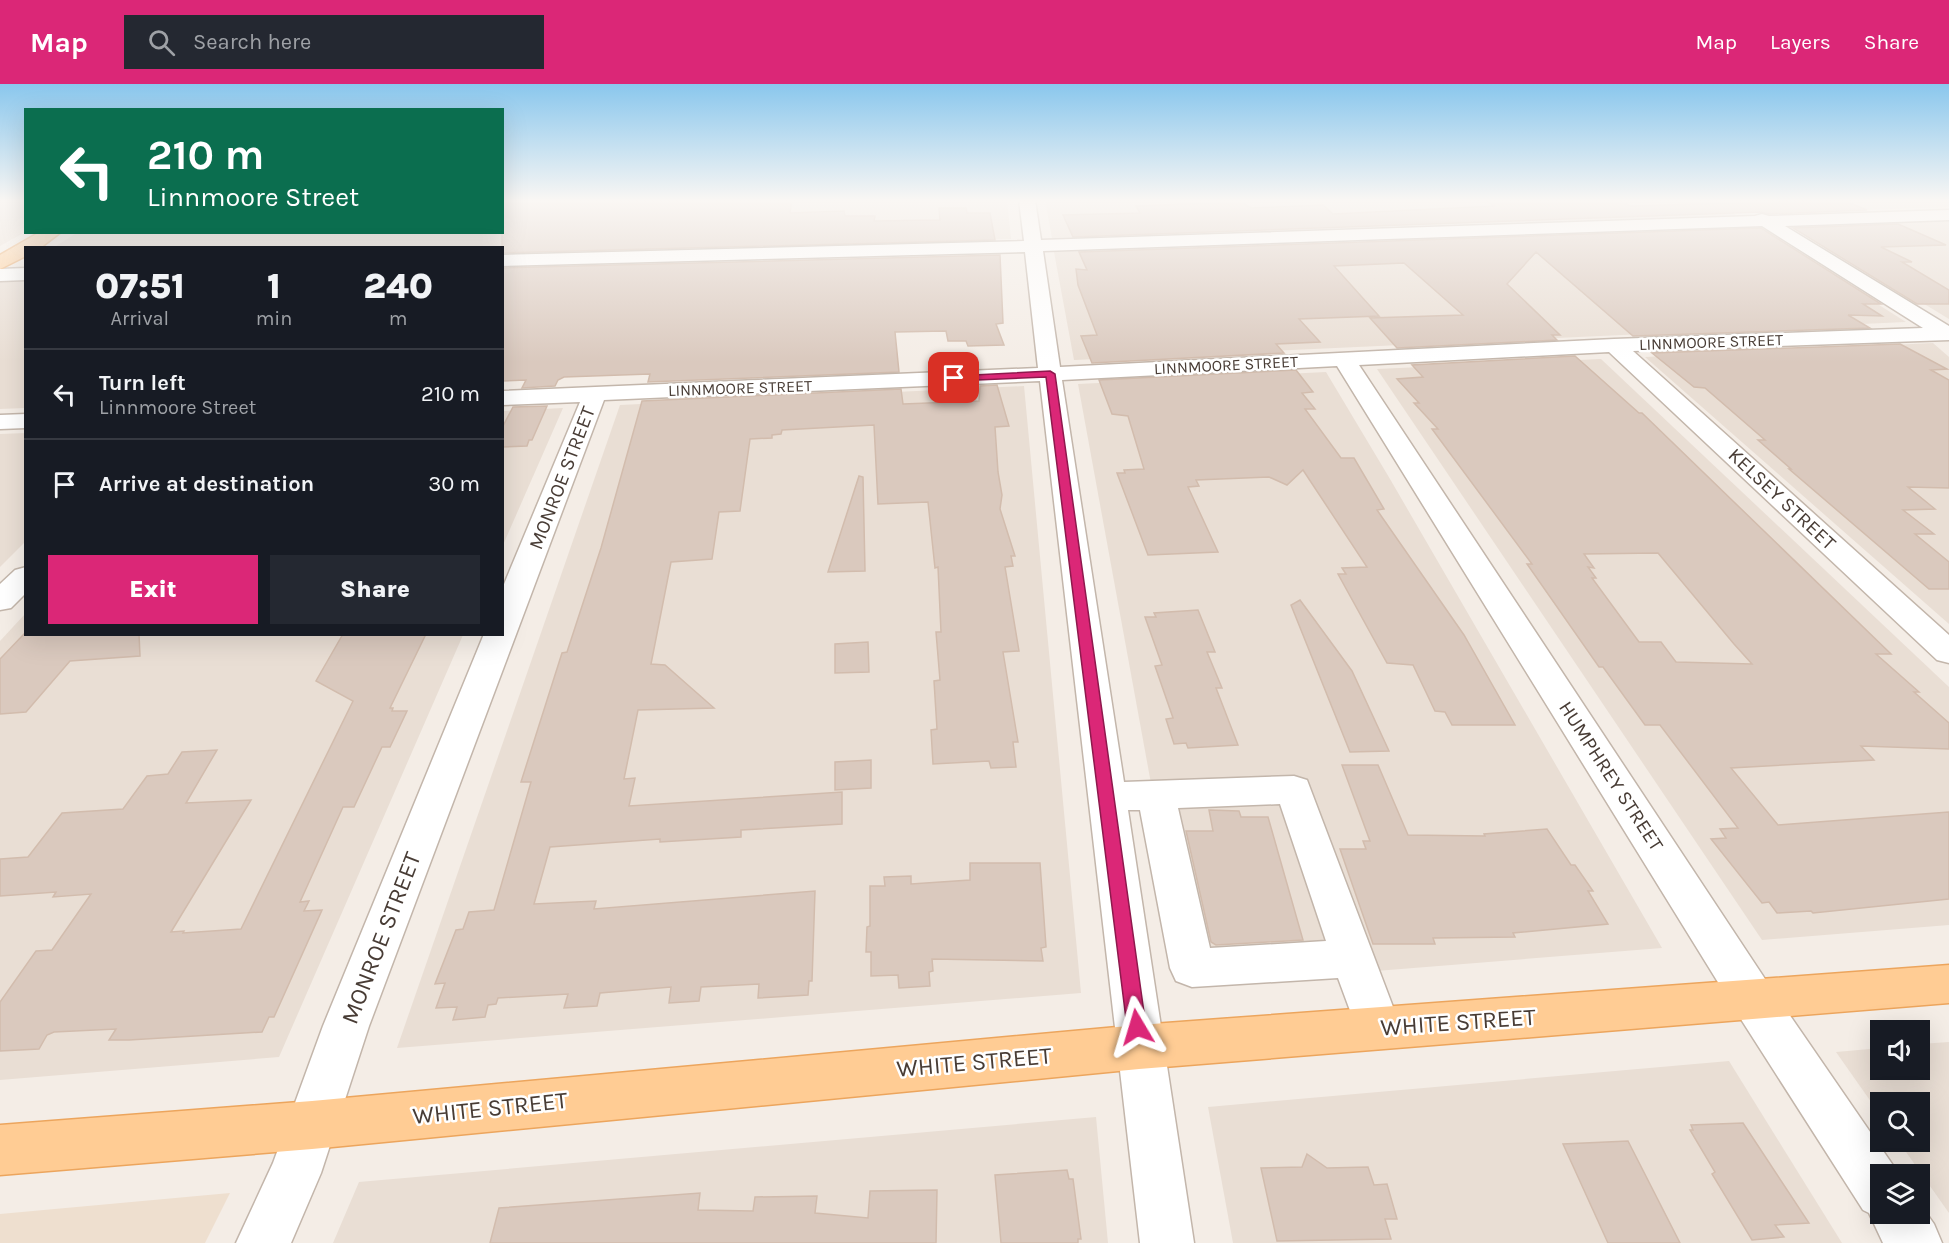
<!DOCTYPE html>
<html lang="en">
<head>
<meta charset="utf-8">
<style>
	body { margin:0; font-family:Karla,sans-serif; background:#242831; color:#f1f3f6; height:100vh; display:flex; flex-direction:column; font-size:22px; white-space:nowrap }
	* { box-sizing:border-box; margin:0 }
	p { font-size:20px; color:#9ea1a6 }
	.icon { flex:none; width:33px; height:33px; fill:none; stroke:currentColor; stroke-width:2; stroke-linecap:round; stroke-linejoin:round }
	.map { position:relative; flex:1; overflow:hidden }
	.side { position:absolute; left:24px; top:162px; width:480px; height:390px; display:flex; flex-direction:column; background:#171b24; border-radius:0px; box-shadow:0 6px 24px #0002 }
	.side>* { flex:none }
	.guide { position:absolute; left:24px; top:24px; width:480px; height:126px; border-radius:0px; box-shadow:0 6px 24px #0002; background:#0b6e4f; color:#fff; overflow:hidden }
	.controls { position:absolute; left:1870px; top:936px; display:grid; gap:12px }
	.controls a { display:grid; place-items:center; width:60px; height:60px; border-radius:0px; background:#171b24; box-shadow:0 6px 24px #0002; font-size:30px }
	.pin { position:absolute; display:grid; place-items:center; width:51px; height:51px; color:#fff; margin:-26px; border-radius:12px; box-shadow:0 3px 9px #0006 }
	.me { position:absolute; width:66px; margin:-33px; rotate:353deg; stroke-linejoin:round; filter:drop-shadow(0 0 4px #0008) }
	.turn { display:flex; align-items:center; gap:21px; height:126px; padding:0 24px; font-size:27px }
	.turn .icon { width:78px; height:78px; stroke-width:2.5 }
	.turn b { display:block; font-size:42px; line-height:51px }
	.eta { display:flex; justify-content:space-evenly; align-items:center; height:102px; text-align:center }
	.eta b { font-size:36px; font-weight:800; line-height:42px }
	.action { display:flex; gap:12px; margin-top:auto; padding:12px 24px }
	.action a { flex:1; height:69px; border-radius:0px; background:#db2777; color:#fff; font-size:24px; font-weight:800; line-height:69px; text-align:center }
	.action a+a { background:#242831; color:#f1f3f6 }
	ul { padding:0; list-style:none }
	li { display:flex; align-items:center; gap:18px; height:90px; padding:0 24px; border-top:2px solid #363941 }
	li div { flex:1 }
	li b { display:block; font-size:22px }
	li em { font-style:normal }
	header { display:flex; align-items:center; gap:36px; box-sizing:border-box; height:84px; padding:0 30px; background:#db2777; color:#fff }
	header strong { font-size:28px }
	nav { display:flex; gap:33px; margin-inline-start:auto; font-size:21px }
	.search { width:420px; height:54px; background:#242831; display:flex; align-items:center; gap:15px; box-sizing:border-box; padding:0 21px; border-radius:0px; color:#9ea1a6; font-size:22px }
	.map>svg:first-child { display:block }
	.residential { fill:#e9ded4 }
	.education { fill:#eedfcf }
	.building { fill:#dac9be; stroke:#d2bcad; stroke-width:1.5; fill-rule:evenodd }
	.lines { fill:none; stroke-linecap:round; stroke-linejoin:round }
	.minor-casing { stroke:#c3b6ab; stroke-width:3 }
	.major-casing { stroke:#eca55d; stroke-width:3 }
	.minor { fill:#fff; fill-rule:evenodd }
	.major { fill:#ffcc94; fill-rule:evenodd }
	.route { fill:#db2777; stroke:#8e194d; stroke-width:1.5 }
	.labels { text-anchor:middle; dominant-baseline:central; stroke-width:5; stroke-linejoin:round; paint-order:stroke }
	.far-street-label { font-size:16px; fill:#483c35; stroke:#fff }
	.street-label { font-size:20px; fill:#483c35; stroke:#fff }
	.near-street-label { font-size:24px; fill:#483c35; stroke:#fff }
</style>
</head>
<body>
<header>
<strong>Map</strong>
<div class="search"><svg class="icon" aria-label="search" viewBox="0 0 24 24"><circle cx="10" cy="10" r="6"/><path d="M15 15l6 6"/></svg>Search here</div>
<nav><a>Map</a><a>Layers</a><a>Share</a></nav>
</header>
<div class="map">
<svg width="1949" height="1159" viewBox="0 0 1949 1159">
	<rect width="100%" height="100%" fill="#f4ede6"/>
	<g class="residential">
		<polygon points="0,116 26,116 25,148 0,162"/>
		<polygon points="503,116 1007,116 1011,155 503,168 502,164 53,164 78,148 502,148"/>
		<polygon points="1045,116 1713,116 1736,131 1052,154"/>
		<polygon points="1751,116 1941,116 1949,119 1949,123 1779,129 1771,128"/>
		<polygon points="1949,137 1949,235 1798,143 1801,142"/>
		<polygon points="1757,144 1906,238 1074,276 1054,168"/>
		<polygon points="25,197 25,324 0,325 0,198"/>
		<polygon points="1933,259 1949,273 1949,540 1645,273"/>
		<polygon points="1601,275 1949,603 1949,841 1762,856 1377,285"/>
		<polygon points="1326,288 1390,395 1662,864 1188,902 1078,300"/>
		<polygon points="1024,302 1081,909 397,964 620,321"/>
		<polygon points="563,324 503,461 503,327"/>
		<polygon points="26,349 25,458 0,483 0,350"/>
		<polygon points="25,530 26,550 463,551 279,973 0,996 0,557"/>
		<polygon points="1949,958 1949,1129 1899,1058 1920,1058 1920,1018 1881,1018 1881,1032 1836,968 1881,964 1881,986 1920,986 1920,960"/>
		<polygon points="1729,977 1842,1159 1233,1159 1208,1023"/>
		<polygon points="1096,1033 1108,1159 333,1159 359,1098"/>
	</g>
	<polygon class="education" points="230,1109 205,1159 0,1159 0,1130"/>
	<g class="building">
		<polygon points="502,116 594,117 593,118 792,116 790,129 844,127 845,132 875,132 874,137 940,136 939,124 966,124 967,129 990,129 995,156 502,169"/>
		<polygon points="1485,116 1620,116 1630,122 1843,116 1867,126 1769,130 1761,128 1073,153 1063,131 1140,129 1136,122 1242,118 1251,124 1323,121 1333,130 1494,122"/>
		<polygon points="1898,140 1946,161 1881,163 1912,178 1902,178 1949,206 1949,220 1917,220 1793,144"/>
		<polygon points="1761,144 1881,220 1863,220 1882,232 1848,231 1870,244 1633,252 1536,168 1507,200 1560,251 1552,251 1557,256 1397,264 1370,234 1463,231 1404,179 1334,182 1379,232 1299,235 1320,258 1276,260 1284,269 1092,279 1081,252 1097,251 1078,201 1076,185 1087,186 1079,168"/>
		<polygon points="1000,171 1003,239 996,240 1004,261 968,262 966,257 948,257 946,247 895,248 899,288 648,298 650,290 564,293 558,296 555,302 522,304 526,296 502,297 502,184"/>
		<polygon points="1900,260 1947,285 1931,286 1949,296 1949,404 1908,403 1935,425 1903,426 1934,450 1915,450 1949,478 1949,505 1929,505 1789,385 1791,385 1758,356 1765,356 1705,304 1694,303 1652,269"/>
		<path d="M1575,272L1639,329H1642L1891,570H1876L1919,608H1914L1949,639V665L1861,662L1874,676L1731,684L1778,741L1949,728V815L1813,829L1811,827L1777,829L1769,818L1762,819L1711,755L1726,754L1720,745L1738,744L1660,641H1645L1603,583H1599L1527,480H1532L1432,345H1438L1414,319H1419L1397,295L1423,293L1412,281ZM1658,469L1734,560L1752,580L1676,578L1661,558H1639L1592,494H1596L1588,483L1594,484L1584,470Z"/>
		<polygon points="1296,286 1313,308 1302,309 1315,325 1305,325 1341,374 1354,374 1384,425 1377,426 1464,551 1515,641 1452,641 1445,628 1435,627 1413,581 1387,579 1338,490 1346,490 1342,484 1367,483 1303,386 1287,401 1269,393 1196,396 1199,402 1188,403 1218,468 1148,471 1117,389 1125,389 1124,386 1144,385 1128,332 1112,330 1099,296"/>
		<polygon points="997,301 1009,342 995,343 998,388 1002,411 1000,425 1015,472 1011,472 1013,482 1005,483 1019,567 1003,568 1018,658 1013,658 1016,683 991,684 989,677 933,680 931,646 937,645 934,597 940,596 936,548 941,548 938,483 935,484 928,418 878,420 874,341 782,346 781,350 772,351 772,354 750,355 740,427 719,428 712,475 671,478 651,580 665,581 714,624 638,626 624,695 635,694 629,722 842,708 842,740 741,746 741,753 660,758 660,755 550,763 534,820 596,817 594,825 815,807 812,897 809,897 808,911 758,914 759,900 701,903 699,917 669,919 671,903 600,909 597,922 564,924 568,910 498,914 496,920 488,921 485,933 453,936 457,923 436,924 445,899 435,900 456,846 463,845 469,828 494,826 531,698 521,698 562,569 567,568 601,464 642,317 901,305 903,320 979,317 980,302"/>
		<polygon points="547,322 532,356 529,356 527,362 502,363 502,344 513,323"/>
		<polygon points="859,392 863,393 865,487 828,488"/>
		<polygon points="1300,516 1352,587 1389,667 1350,668 1291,521"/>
		<polygon points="1198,526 1215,568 1207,568 1222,604 1216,604 1238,661 1188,664 1186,659 1174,660 1166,635 1173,634 1155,582 1162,581 1145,533 1156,533 1154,529"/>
		<polygon points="24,550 139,550 140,572 70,577 26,628 0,630 0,575"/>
		<polygon points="343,550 426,550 390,624 393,624 392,627 407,627 390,663 382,663 354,723 343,723 300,818 309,817 304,827 322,826 274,933 269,933 262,948 129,956 109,956 116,945 54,948 47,951 39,965 0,967 0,918 36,867 52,866 91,810 53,813 56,808 0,812 0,775 28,773 62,729 123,725 147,692 168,690 182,668 217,666 186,719 251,716 171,848 184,847 183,849 241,845 353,617 316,597"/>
		<polygon points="868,558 869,588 835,589 835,560"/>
		<polygon points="871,676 871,704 835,706 835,678"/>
		<polygon points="1342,681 1378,681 1408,751 1485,752 1484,750 1547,745 1571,781 1575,781 1593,807 1588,807 1608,840 1513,849 1515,853 1433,854 1435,860 1373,860 1340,765 1366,765 1363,757 1370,757"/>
		<polygon points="1209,726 1239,727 1241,733 1268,733 1303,856 1216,861 1211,858 1186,747 1213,747"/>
		<polygon points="970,779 1040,779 1046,863 1041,864 1043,877 932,875 933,887 929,888 930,902 899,904 898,891 871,892 871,868 866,868 867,843 870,842 870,802 885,802 884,793 911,792 911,800 970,796"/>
		<polygon points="1743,1039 1809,1139 1775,1141 1784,1153 1752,1156 1712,1090 1715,1088 1690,1046 1693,1046 1691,1041"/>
		<polygon points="1628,1057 1680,1159 1608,1159 1563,1060"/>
		<polygon points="1307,1070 1327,1084 1368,1083 1374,1101 1387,1100 1397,1135 1385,1135 1391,1155 1277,1157 1261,1084 1302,1083"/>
		<polygon points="1067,1086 1069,1095 1073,1095 1081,1155 1078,1155 1078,1159 1001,1159 995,1091"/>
		<polygon points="937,1106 936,1159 490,1159 499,1124 700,1109 698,1126 753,1127 755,1113 817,1112 815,1129 868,1134 870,1107"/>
	</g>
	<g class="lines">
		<defs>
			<g id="minor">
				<path d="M1019,116H1035L1041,156L1755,132L1762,130L1769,132L1949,126V136L1785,142L1949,242V256L1633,267L1949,551V579L1937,576L1609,268L1359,281L1769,901L1899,1090H1881V1130H1920V1120L1934,1140L1942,1159H1883L1869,1129L1863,1126L1737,929L1337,282L1062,296L1124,698L1294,692L1307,696L1401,944L1394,959L1378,965L1362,959L1338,894L1192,903L1176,897L1170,884L1140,726H1128L1194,1159H1140L1040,297L604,316L369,942L321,1089L291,1159H236L273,1079L323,942L484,550H502V505L580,318L502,321V307L1038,284L1025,168L502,182V171L1024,157ZM1762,142L1923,244L1614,255L1060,283L1043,167ZM1280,720L1326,857L1210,864L1178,724Z"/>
				<polygon points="26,184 26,196 0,197 0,185"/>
				<polygon points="26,330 26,344 0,345 0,331"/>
				<polygon points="26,483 26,509 11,524 0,526 0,500 15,486"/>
			</g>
			<g id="major">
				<polygon points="40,148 61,148 40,164 26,164 26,172 0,185 0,171"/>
				<polygon points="1949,881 1949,919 1139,985 312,1065 0,1091 0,1041 312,1017 1139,941"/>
			</g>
		</defs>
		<use href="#minor" class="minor-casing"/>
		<use href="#major" class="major-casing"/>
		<use href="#minor" class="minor"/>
		<use href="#major" class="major"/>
	</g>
	<linearGradient id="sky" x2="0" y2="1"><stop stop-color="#8ac7ed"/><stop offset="0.42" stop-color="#faf7f4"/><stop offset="1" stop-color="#faf7f4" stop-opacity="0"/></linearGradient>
	<rect width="1949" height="278" fill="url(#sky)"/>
	<polygon class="route" points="1050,287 1055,290 1146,943 1143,949 1137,952 1130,949 1127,943 1046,293 954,297 950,294 954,292"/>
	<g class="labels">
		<g class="far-street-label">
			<text transform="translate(1711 258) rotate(-2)">LINNMOORE STREET</text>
			<text transform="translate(1226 281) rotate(-3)">LINNMOORE STREET</text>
			<text transform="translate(740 304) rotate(-2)">LINNMOORE STREET</text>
		</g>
		<g class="street-label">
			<text transform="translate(562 394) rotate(-69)">MONROE STREET</text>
			<text transform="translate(1782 415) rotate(43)">KELSEY STREET</text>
			<text transform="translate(1611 692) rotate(57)">HUMPHREY STREET</text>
		</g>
		<g class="near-street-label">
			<text transform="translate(381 854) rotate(-69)">MONROE STREET</text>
			<text transform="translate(1458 938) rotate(-4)">WHITE STREET</text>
			<text transform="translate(974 978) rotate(-5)">WHITE STREET</text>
			<text transform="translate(490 1024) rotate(-6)">WHITE STREET</text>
		</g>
	</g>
</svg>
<div class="controls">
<a><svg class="icon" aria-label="sound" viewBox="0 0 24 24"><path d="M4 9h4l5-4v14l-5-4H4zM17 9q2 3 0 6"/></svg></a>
<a><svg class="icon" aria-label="search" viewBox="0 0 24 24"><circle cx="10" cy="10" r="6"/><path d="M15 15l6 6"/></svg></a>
<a><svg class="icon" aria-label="layers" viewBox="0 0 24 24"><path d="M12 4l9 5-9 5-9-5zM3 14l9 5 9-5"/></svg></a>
</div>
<div class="pin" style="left:954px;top:294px;background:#d93025"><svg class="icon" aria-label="arrive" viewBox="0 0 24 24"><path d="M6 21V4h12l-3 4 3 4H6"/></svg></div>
<svg class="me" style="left:1137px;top:943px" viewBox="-20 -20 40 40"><path d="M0-17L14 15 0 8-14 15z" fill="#db2777" stroke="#fff" stroke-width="4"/></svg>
<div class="guide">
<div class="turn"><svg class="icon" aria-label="left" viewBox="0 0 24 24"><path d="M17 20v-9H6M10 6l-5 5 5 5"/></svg><div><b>210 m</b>Linnmoore Street</div></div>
</div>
<section class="side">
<div class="eta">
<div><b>07:51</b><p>Arrival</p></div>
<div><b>1</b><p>min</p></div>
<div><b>240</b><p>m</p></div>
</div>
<ul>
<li><svg class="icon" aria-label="left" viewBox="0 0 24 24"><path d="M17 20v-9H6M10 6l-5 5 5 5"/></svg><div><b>Turn left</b><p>Linnmoore Street</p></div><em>210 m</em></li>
<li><svg class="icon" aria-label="arrive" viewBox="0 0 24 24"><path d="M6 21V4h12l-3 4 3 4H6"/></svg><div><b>Arrive at destination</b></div><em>30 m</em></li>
</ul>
<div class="action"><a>Exit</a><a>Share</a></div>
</section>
</div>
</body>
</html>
